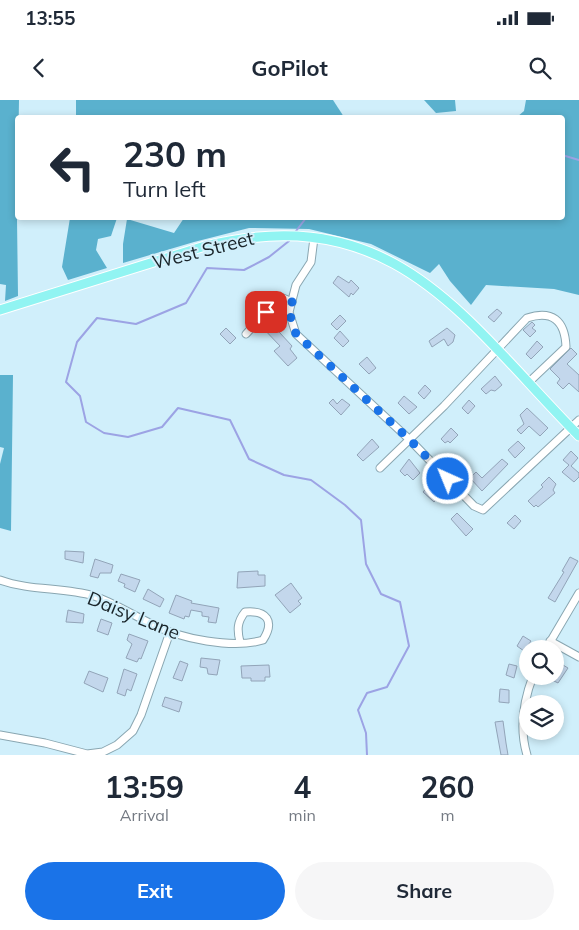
<!DOCTYPE html>
<html lang="en">
<head>
<meta charset="utf-8">
<style>
	body { margin:0; font-family:Mulish,sans-serif; background:#f6f6f7; color:#1f2937; height:100vh; display:flex; flex-direction:column; font-size:19px; white-space:nowrap }
	* { box-sizing:border-box; margin:0 }
	p { font-size:16px; color:#747a83 }
	.icon { flex:none; width:28px; height:28px; fill:none; stroke:currentColor; stroke-width:2; stroke-linecap:round; stroke-linejoin:round }
	.map { position:relative; height:655px; overflow:hidden }
	.sheet { display:flex; flex-direction:column; background:#fff; flex:1 }
	.sheet>* { flex:none }
	.banner { position:absolute; left:15px; top:15px; width:550px; height:105px; border-radius:5px; box-shadow:0 2px 8px #0003; background:#fff; color:#1f2937; overflow:hidden }
	.buttons { position:absolute; left:519px; top:540px; display:grid; gap:10px }
	.buttons a { display:grid; place-items:center; width:45px; height:45px; border-radius:50%; background:#fff; box-shadow:0 2px 8px #0003; font-size:25px }
	.pin { position:absolute; display:grid; place-items:center; width:42px; height:42px; color:#fff; margin:-21px; border-radius:10px; box-shadow:0 2px 8px #0006 }
	.me { position:absolute; width:55px; margin:-28px; rotate:316deg; stroke-linejoin:round; filter:drop-shadow(0 0 4px #0008) }
	.turn { display:flex; align-items:center; gap:18px; height:105px; padding:0 25px; font-size:22px }
	.turn .icon { width:65px; height:65px; stroke-width:2.5 }
	.turn b { display:block; font-size:35px; line-height:42px }
	.eta { display:flex; justify-content:space-evenly; align-items:center; height:85px; text-align:center }
	.eta b { font-size:30px; font-weight:700; line-height:35px }
	.button { display:flex; gap:10px; margin-top:auto; padding:10px 25px }
	.button a { flex:1; height:58px; border-radius:30px; background:#1a73e8; color:#fff; font-size:20px; font-weight:700; line-height:58px; text-align:center }
	.button a+a { background:#f6f6f7; color:#1f2937 }
	.status { display:flex; justify-content:space-between; align-items:center; height:35px; padding:0 25px; background:#fff; direction:ltr }
	.status svg { height:14px; fill:currentColor }
	header { display:flex; justify-content:space-between; align-items:center; height:65px; padding:0 25px; background:#fff; font-size:22px; font-weight:700 }
	.map>svg:first-child { display:block }
	.forest { fill:#5ab1ce }
	.lines { fill:none; stroke-linecap:round; stroke-linejoin:round }
	.stream { stroke:#9ca3e4; stroke-width:2 }
	.building { fill:#c3d7ec; stroke:#92a4b8 }
	.minor-casing { stroke:#89a6b1; stroke-width:9 }
	.major-casing { stroke:#fff; stroke-width:11 }
	.minor { stroke:#fff; stroke-width:7 }
	.major { stroke:#91f4f2; stroke-width:9 }
	.route { stroke:#1a73e8; stroke-width:9; stroke-dasharray:0 16.2 }
	.labels { text-anchor:middle; dominant-baseline:central; stroke-width:4; stroke-linejoin:round; paint-order:stroke }
	.street-label { font-size:19px; fill:#192429; stroke:#d0effb }
</style>
</head>
<body>
<div class="status"><b>13:55</b><svg viewBox="0 0 49 12"><path d="M0 12V9h3v3zM5 12V6h3v6zM10 12V3h3v9zM15 12V0h3v12zM26 1h20v11H26zM47 4h2v5h-2z"/></svg></div>
<header><svg class="icon" aria-label="back" viewBox="0 0 24 24"><path d="M15 5l-7 7 7 7"/></svg>GoPilot<svg class="icon" aria-label="search" viewBox="0 0 24 24"><circle cx="10" cy="10" r="6"/><path d="M15 15l6 6"/></svg></header>
<div class="map">
<svg width="579" height="655" viewBox="0 0 579 655">
	<rect width="100%" height="100%" fill="#d0effb"/>
	<g class="forest">
		<polygon points="0,0 19,0 17,119 18,196 5,201 6,185 0,184"/>
		<polygon points="76,0 333,0 344,17 76,17"/>
		<polygon points="424,0 455,0 456,11 436,13"/>
		<polygon points="526,0 579,0 579,195 554,189 486,185 471,205 450,181 439,164 430,173 371,144 309,129 249,128 194,142 123,163 123,144 127,119 174,133 184,118 562,118 562,18 517,17 524,11"/>
		<polygon points="70,118 117,118 111,136 98,139 96,150 107,168 68,180 62,167"/>
		<polygon points="0,275 13,275 11,431 0,428 0,364 4,348 0,347"/>
	</g>
	<g class="lines">
		<g class="stream">
			<polyline points="562,55 579,60"/>
			<polyline points="293,135 306,118"/>
			<polyline points="289,141 269,157 244,170 207,168 186,203 136,224 97,218 77,242 66,282 80,296 86,322 104,333 128,337 162,327 178,308 230,320 249,359 284,375 311,380 345,405 361,420 366,464 381,494 400,502 409,546 387,587 367,593 358,610 366,633 367,655"/>
		</g>
	</g>
	<g class="building">
		<polygon points="338,176 349,183 351,180 359,188 353,195 351,193 349,197 333,183"/>
		<polygon points="497,209 502,213 494,222 488,217"/>
		<polygon points="340,215 346,221 337,230 331,224"/>
		<polygon points="268,220 292,246 290,249 297,258 288,266 274,251 280,246 261,226"/>
		<polygon points="532,222 535,225 532,228 536,231 530,237 523,230"/>
		<polygon points="226,228 236,238 230,244 220,234"/>
		<polygon points="447,228 455,235 453,242 448,246 444,239 432,247 429,241"/>
		<polygon points="340,231 349,241 343,247 334,238"/>
		<polygon points="537,241 543,247 531,259 526,254"/>
		<polygon points="571,248 577,254 567,264 579,275 579,292 569,283 563,289 557,283 560,279 550,269"/>
		<polygon points="367,257 376,268 369,274 359,264"/>
		<polygon points="495,276 502,285 495,291 491,290 486,294 481,289"/>
		<polygon points="425,285 431,291 424,299 418,293"/>
		<polygon points="404,296 417,307 409,314 398,303"/>
		<polygon points="333,299 337,304 342,299 350,305 341,315 329,303"/>
		<polygon points="469,300 475,306 468,314 462,308"/>
		<polygon points="527,308 548,328 540,336 529,326 521,334 517,330 524,324 520,315"/>
		<polygon points="451,328 458,335 450,343 448,341 445,343 441,339"/>
		<polygon points="372,339 379,347 363,361 357,355"/>
		<polygon points="518,341 525,348 515,358 508,350"/>
		<polygon points="571,351 578,358 571,366 579,373 579,377 574,382 562,372 569,365 563,360"/>
		<polygon points="409,359 420,373 413,380 407,374 405,376 400,371"/>
		<polygon points="502,359 508,364 482,391 470,378 476,372 482,378"/>
		<polygon points="549,377 556,384 553,390 555,393 538,407 536,405 534,407 528,401 543,387 541,385"/>
		<polygon points="430,384 441,395 434,402 423,392"/>
		<polygon points="457,413 473,429 466,436 451,419"/>
		<polygon points="515,415 521,421 514,429 507,423"/>
		<polygon points="65,451 84,452 83,463 65,459"/>
		<polygon points="570,457 578,461 555,502 548,498 564,472 562,471"/>
		<polygon points="95,459 113,465 111,473 100,473 98,478 90,476"/>
		<polygon points="258,471 258,475 265,475 265,486 237,488 238,472"/>
		<polygon points="121,474 140,480 135,492 124,487 125,484 118,481"/>
		<polygon points="291,483 302,498 298,501 301,504 290,513 275,495"/>
		<polygon points="148,489 164,499 160,507 143,499"/>
		<polygon points="176,495 192,501 191,503 219,508 216,523 208,522 209,517 202,516 202,512 191,510 189,517 185,516 184,519 169,513"/>
		<polygon points="68,510 84,514 83,523 66,522"/>
		<polygon points="101,519 112,523 108,535 97,531"/>
		<polygon points="129,534 148,541 141,559 139,558 137,562 126,558 132,544 127,540"/>
		<polygon points="523,536 531,541 524,551 517,546"/>
		<polygon points="201,558 220,560 217,575 208,574 207,568 200,567"/>
		<polygon points="180,561 188,564 182,581 173,578"/>
		<polygon points="509,564 517,566 514,578 506,575"/>
		<polygon points="269,565 270,577 265,577 265,581 251,581 251,578 242,578 241,566"/>
		<polygon points="563,565 568,568 558,583 552,580 555,576 555,568 560,570"/>
		<polygon points="124,569 137,574 131,591 127,589 125,596 117,593"/>
		<polygon points="89,571 108,578 103,592 84,583"/>
		<polygon points="500,589 509,590 509,603 499,602"/>
		<polygon points="165,597 182,602 179,612 162,606"/>
		<polygon points="503,621 506,643 508,655 501,655 495,622"/>
	</g>
	<g class="lines">
		<defs>
			<g id="minor">
				<polyline points="314,138 311,162 296,185 289,212 296,234 410,340 474,406 483,410 579,320"/>
				<polyline points="246,234 276,201 283,198 292,202"/>
				<path d="M380,368L444,306L527,218C552,210 565,220 566,247L528,283"/>
				<path d="M0,480C30,491 63,487 94,496C115,503 132,515 152,524C180,539 233,549 263,540C275,521 267,510 245,512C237,522 237,530 240,542"/>
				<polyline points="550,541 579,557"/>
				<polyline points="546,549 579,493"/>
				<polyline points="0,635 45,643 87,654 103,652 117,645 133,631 141,615 170,532"/>
				<path d="M527,655C519,628 523,602 533,576"/>
			</g>
			<path id="major" d="M0,210L205,146C394,100 462,217 579,336"/>
		</defs>
		<use href="#minor" class="minor-casing"/>
		<use href="#major" class="major-casing"/>
		<use href="#minor" class="minor"/>
		<use href="#major" class="major"/>
	</g>
	<g class="lines">
		<polyline class="route" points="266,212 276,201 282,198 292,202 289,212 296,234 410,340 448,379"/>
	</g>
	<g class="labels">
		<g class="street-label">
			<text transform="translate(203 150) rotate(-14)">West Street</text>
			<text transform="translate(134 515) rotate(22)">Daisy Lane</text>
		</g>
	</g>
</svg>
<div class="buttons">
<a><svg class="icon" aria-label="search" viewBox="0 0 24 24"><circle cx="10" cy="10" r="6"/><path d="M15 15l6 6"/></svg></a>
<a><svg class="icon" aria-label="layers" viewBox="0 0 24 24"><path d="M12 4l9 5-9 5-9-5zM3 14l9 5 9-5"/></svg></a>
</div>
<div class="pin" style="left:266px;top:212px;background:#d93025"><svg class="icon" aria-label="arrive" viewBox="0 0 24 24"><path d="M6 21V4h12l-3 4 3 4H6"/></svg></div>
<svg class="me" style="left:448px;top:379px" viewBox="-20 -20 40 40"><circle r="17" fill="#1a73e8" stroke="#fff" stroke-width="3"/><path d="M0-11L8 9 0 5-8 9z" fill="#fff"/></svg>
<div class="banner">
<div class="turn"><svg class="icon" aria-label="left" viewBox="0 0 24 24"><path d="M17 20v-9H6M10 6l-5 5 5 5"/></svg><div><b>230 m</b>Turn left</div></div>
</div>
</div>
<section class="sheet">
<div class="eta">
<div><b>13:59</b><p>Arrival</p></div>
<div><b>4</b><p>min</p></div>
<div><b>260</b><p>m</p></div>
</div>
<div class="button"><a>Exit</a><a>Share</a></div>
</section>
</body>
</html>
